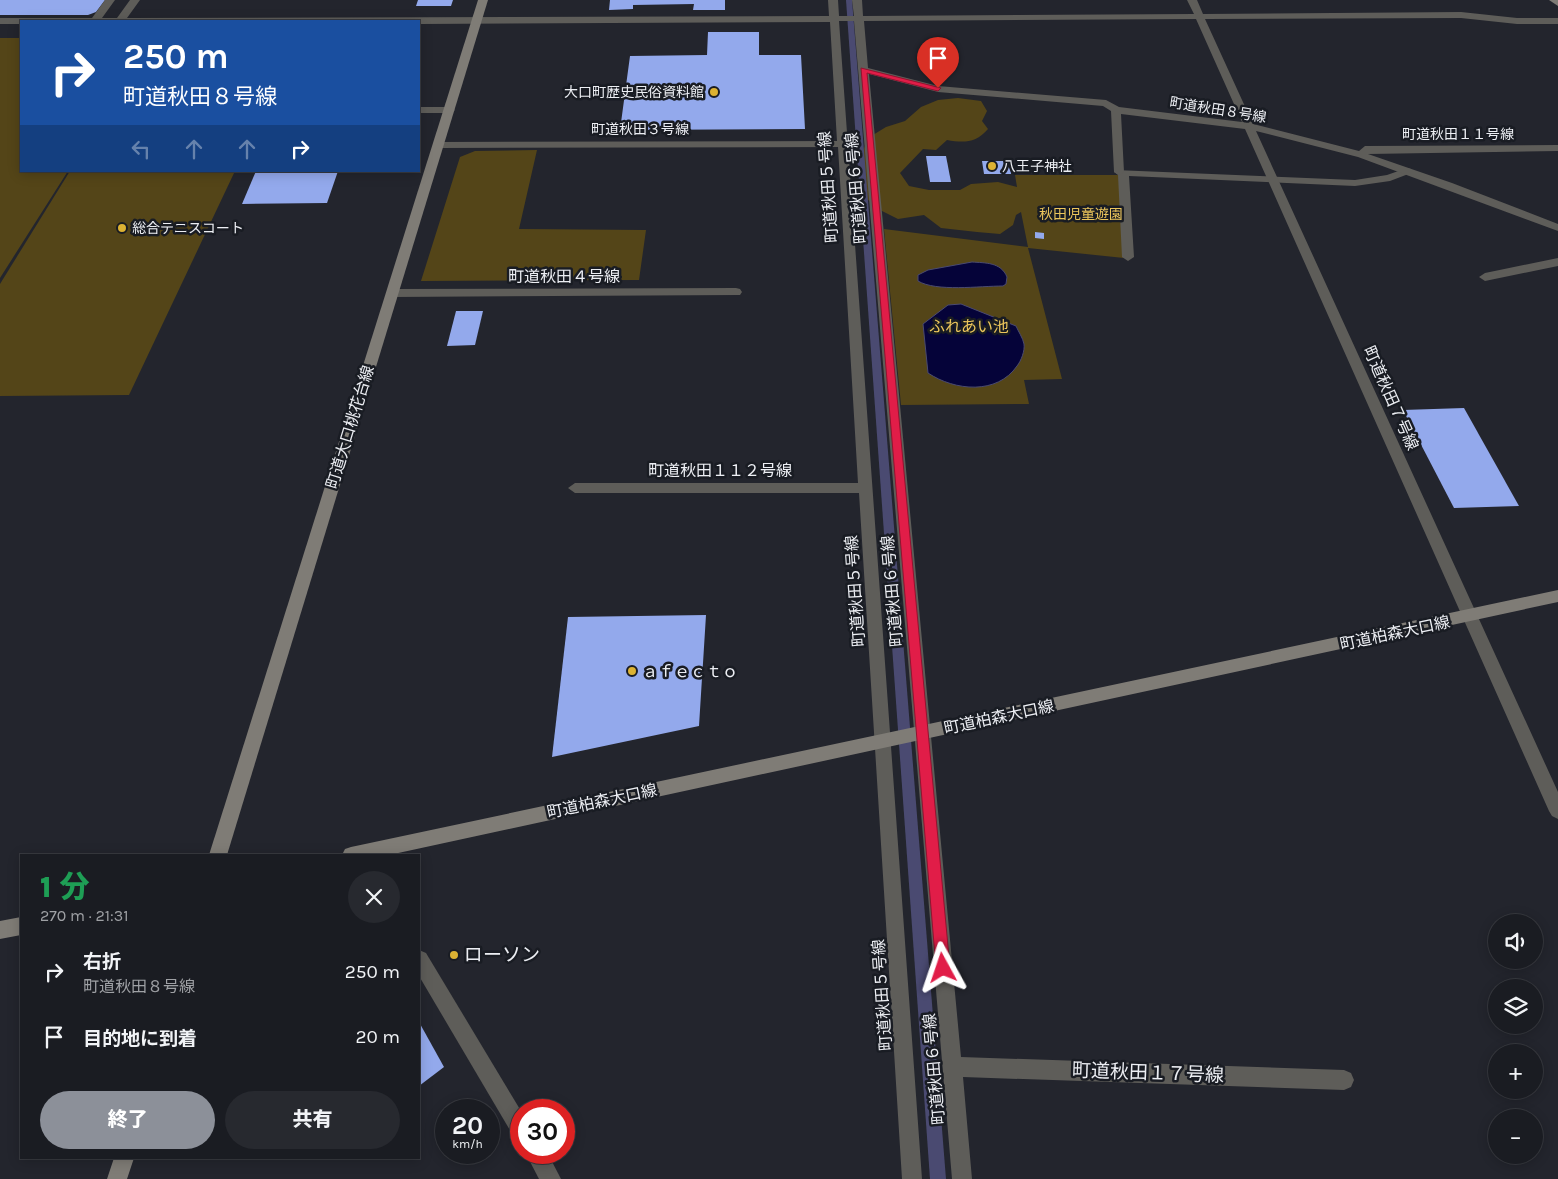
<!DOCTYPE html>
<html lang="ja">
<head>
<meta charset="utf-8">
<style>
	body { margin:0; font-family:Karla,"Noto Sans JP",sans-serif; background:#27292f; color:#f1f3f6; height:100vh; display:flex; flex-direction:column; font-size:19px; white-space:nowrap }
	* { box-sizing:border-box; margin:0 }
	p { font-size:16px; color:#9fa1a5 }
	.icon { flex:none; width:28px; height:28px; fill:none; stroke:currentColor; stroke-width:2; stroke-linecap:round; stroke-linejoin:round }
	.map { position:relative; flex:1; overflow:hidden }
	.panel { position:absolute; left:20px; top:854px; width:400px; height:305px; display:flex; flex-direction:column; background:#1a1c22; border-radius:0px; box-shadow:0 2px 12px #0003,0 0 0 1px #383a40 }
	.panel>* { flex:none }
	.hud { position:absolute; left:20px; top:20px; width:400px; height:152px; border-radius:0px; box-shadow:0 2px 12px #0003,0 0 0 1px #383a40; background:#1a4fa0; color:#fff; overflow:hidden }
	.tools { position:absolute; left:1488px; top:914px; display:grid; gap:10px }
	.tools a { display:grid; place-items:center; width:55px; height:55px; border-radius:50%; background:#1a1c22; box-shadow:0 2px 12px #0003,0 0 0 1px #383a40; font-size:25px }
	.speed { position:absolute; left:435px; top:1099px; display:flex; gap:10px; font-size:25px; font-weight:700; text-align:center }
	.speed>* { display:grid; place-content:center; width:65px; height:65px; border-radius:50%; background:#1a1c22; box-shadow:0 2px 12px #0003,0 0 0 1px #383a40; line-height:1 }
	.speed small { font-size:12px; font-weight:400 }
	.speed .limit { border:8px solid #d22; background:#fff; color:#111 }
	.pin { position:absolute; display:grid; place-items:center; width:42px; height:42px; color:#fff; margin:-51px -21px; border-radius:50% 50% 50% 0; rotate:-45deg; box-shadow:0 0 5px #0007 }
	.pin .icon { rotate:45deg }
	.me { position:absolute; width:55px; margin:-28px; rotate:355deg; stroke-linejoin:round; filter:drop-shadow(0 0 4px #0008) }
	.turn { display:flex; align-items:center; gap:18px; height:105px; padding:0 20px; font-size:22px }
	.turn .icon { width:65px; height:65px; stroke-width:2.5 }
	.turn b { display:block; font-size:35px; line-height:42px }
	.lanes { display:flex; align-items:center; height:48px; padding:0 20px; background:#0003; justify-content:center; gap:25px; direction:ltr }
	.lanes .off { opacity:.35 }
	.round { display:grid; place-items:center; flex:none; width:52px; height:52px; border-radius:26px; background:#27292f }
	.head { display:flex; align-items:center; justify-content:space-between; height:85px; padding:0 20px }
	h1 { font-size:30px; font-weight:800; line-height:38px; color:#1e9e55 }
	.button { display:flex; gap:10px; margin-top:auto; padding:10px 20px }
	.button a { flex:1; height:58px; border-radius:30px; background:#8c9099; color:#fff; font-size:20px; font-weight:800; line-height:58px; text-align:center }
	.button a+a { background:#27292f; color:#f1f3f6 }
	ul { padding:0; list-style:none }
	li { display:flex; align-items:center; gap:15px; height:65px; padding:0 20px }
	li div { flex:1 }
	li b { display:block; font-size:19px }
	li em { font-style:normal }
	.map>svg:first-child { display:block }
	.green { fill:#544518 }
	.water { fill:#050339; stroke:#4a4a71 }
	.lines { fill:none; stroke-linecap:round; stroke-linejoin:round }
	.stream { fill:#4a4a71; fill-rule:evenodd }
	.building { fill:#93a9ec }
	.lane { fill:#5e5d59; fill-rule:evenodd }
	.street { fill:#5e5d59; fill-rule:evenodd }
	.secondary { fill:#7f7c76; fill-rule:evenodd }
	.route { fill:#e11d48; stroke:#92132f }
	.poi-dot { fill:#dcb233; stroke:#191c23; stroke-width:2 }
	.labels { text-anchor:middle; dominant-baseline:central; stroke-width:5; stroke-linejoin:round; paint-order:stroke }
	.far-poi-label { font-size:14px; fill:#eceef3; stroke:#191c23; text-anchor:start }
	.far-street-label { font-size:14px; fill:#eceef3; stroke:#191c23 }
	.far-park-label { font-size:14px; fill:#ecc65c; stroke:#191c23 }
	.street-label { font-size:16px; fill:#eceef3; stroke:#191c23 }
	.park-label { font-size:16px; fill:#ecc65c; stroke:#191c23 }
	.poi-label { font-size:16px; fill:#eceef3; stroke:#191c23; text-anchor:start }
	.near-poi-label { font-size:19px; fill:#eceef3; stroke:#191c23; text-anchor:start }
	.near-street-label { font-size:19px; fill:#eceef3; stroke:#191c23 }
</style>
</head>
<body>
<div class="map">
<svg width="1558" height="1179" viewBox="0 0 1558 1179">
	<rect width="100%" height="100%" fill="#23252d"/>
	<g class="green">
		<polygon points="0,38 21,38 21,171 68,171 0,278"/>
		<path d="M958,98L981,101L987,111L982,121L988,129C976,143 964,143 947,140L936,150L923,149L900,173L909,186L929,190H960L971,184L998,182L1017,187L1015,175H1119L1124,258L1028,248L1062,379L1024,380L1029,404L901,405L884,229L1028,247L1021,212L1016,215L1013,225L1000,234L977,232L941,228L924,215L898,219L878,209L865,197L860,159L868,138L886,127L905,121L921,107L938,100Z"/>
		<polygon points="537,150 519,229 646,230 639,280 421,281 460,157 475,151"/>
		<polygon points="70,171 235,171 129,395 0,396 0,284"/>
	</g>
	<g class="water">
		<path d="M972,262C985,263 1001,262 1007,277L1006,284L1003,286C980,286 936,292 918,281V275L928,270Z"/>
		<path d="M961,304L1016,326C1018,331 1023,338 1024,344C1025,351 1021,361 1017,366C997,395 955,391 928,373L923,324L948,305Z"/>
	</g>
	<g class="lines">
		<polygon class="stream" points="846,0 852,0 946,1179 930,1179"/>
	</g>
	<g class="building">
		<polygon points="0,0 105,0 96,12 88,15 0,15"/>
		<polygon points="418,0 453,0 451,6 416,6"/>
		<polygon points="610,0 725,0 725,10 693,10 694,4 633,5 633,9 609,10"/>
		<polygon points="708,32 759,32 759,55 801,55 805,129 620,130 630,56 707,55"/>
		<polygon points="926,156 946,156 951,182 930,182"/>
		<polygon points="982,161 1009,161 1011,174 984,174"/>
		<polygon points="256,171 338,171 327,203 242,204"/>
		<polygon points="1035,232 1044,233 1044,239 1035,238"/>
		<polygon points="456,311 483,311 475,345 447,346"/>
		<polygon points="1464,408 1519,506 1454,508 1403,410"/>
		<polygon points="706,615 699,726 552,757 568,617"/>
		<polygon points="419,1022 444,1067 419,1086"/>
	</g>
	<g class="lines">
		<polygon class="lane" points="1407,168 1411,169 1411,173 1390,181 1355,186 1129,176 1134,257 1128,261 1122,257 1118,175 1114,172 1115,170 1355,180 1387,175"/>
		<g class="street">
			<path d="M105,0H115L102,18H117L130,0H140L127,18L829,16L828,0H838L839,16H854L852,0H862L863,16L1194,14L1187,0H1197L1203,14L1461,12L1517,18H1558V24H1517L1461,18L1205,19L1253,124L1359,151L1365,146L1558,145V151L1368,154L1452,183L1558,224V231L1358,157L1256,131L1558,792V819L1552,816L1549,811L1245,129L1121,114L1124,172L1119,175L1114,172L1111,111L1103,106L938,92L869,74L961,1057L1344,1070L1351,1073L1354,1080L1351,1087L1344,1090L963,1077L972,1179H952L854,21H839L922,1179H902L859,493H575L568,488L575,483H858L838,147L438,148L433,145L438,142L837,141L830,22L419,24V21H21V24H0V18H92ZM1196,19L1242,122L1119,107L1106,100L938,86L868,68L864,21Z"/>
			<polygon points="419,107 450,107 455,110 450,113 419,113"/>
			<polygon points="1558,258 1558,266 1485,281 1479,277 1485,273"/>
			<polygon points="736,288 740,289 742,292 740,295 392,297 386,293 392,289"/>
			<polygon points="419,950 426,953 521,1111 521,1140 514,1137 419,976"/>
			<polygon points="525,1152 547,1152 561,1179 539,1179"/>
		</g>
		<g class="secondary">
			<polygon points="478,0 488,0 227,855 209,855"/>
			<polygon points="1549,0 1558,0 1558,6"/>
			<polygon points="1558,590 1558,602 389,855 342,855 345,849 351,847"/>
			<polygon points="21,917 21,935 0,939 0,921"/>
			<polygon points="114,1158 134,1158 127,1179 107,1179"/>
		</g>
	</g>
	<polygon class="route" points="861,68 941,88 938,91 867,73 950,968 948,973 943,975 938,973 936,968"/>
	<g class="poi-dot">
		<circle cx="714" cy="92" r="5"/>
		<circle cx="992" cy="166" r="5"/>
		<circle cx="122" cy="228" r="5"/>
		<circle cx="632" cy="671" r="5"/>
		<circle cx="454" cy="955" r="5"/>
	</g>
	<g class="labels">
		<g class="far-poi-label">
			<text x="704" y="92" text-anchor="end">大口町歴史民俗資料館</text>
			<text x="1002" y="166">八王子神社</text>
			<text x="132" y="228">総合テニスコート</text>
		</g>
		<g class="far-street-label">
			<text transform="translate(1218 110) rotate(9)">町道秋田８号線</text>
			<text x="640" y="129">町道秋田３号線</text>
			<text x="1458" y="134">町道秋田１１号線</text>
		</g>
		<g class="far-park-label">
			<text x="1081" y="214">秋田児童遊園</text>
		</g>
		<g class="street-label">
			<text transform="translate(828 187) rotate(-94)">町道秋田５号線</text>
			<text transform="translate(856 188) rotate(-95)">町道秋田６号線</text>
			<text x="564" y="276">町道秋田４号線</text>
			<text transform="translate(1391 398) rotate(66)">町道秋田７号線</text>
			<text transform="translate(350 427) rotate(-73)">町道大口桃花台線</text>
			<text x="720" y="470">町道秋田１１２号線</text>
			<text transform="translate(855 591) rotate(-94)">町道秋田５号線</text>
			<text transform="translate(892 591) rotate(-95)">町道秋田６号線</text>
			<text transform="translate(1395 633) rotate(-12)">町道柏森大口線</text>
			<text transform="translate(999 717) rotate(-12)">町道柏森大口線</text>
			<text transform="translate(602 801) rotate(-12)">町道柏森大口線</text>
			<text transform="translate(882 995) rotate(-94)">町道秋田５号線</text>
			<text transform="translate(934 1069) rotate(-95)">町道秋田６号線</text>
		</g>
		<g class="park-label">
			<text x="969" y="326">ふれあい池</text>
		</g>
		<g class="poi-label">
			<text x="642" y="671">ａｆｅｃｔｏ</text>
		</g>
		<g class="near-poi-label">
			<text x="464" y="955">ローソン</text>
		</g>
		<g class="near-street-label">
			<text transform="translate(1148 1073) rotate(2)">町道秋田１７号線</text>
		</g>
	</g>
</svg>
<div class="tools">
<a><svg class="icon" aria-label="sound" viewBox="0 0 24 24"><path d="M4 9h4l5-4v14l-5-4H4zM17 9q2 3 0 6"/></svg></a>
<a><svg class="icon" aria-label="layers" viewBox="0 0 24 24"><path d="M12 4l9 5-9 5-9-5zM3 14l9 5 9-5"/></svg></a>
<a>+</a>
<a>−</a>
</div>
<div class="speed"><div>20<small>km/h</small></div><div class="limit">30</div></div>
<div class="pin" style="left:938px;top:88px;background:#d93025"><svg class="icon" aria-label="arrive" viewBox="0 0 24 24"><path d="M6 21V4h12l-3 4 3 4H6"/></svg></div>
<svg class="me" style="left:943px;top:968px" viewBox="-20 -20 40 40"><path d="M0-17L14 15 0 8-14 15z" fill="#e11d48" stroke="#fff" stroke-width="4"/></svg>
<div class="hud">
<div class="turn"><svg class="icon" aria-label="right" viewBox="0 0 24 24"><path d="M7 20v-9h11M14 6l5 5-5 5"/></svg><div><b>250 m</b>町道秋田８号線</div></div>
<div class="lanes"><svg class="icon off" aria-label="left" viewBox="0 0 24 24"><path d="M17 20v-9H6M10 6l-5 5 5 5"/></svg><svg class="icon off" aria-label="ahead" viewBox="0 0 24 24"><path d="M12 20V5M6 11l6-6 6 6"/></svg><svg class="icon off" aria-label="ahead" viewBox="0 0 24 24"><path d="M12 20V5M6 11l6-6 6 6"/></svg><svg class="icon" aria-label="right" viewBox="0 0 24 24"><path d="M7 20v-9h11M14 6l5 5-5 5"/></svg></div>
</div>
<section class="panel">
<div class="head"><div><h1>1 分</h1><p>270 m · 21:31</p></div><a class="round"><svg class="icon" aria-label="close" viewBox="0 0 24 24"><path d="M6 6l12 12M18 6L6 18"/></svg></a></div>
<ul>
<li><svg class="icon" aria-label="right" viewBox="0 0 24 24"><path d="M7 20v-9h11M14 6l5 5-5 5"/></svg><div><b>右折</b><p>町道秋田８号線</p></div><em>250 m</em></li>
<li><svg class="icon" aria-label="arrive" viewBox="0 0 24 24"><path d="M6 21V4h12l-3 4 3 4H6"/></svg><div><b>目的地に到着</b></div><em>20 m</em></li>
</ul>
<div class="button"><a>終了</a><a>共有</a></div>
</section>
</div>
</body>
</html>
